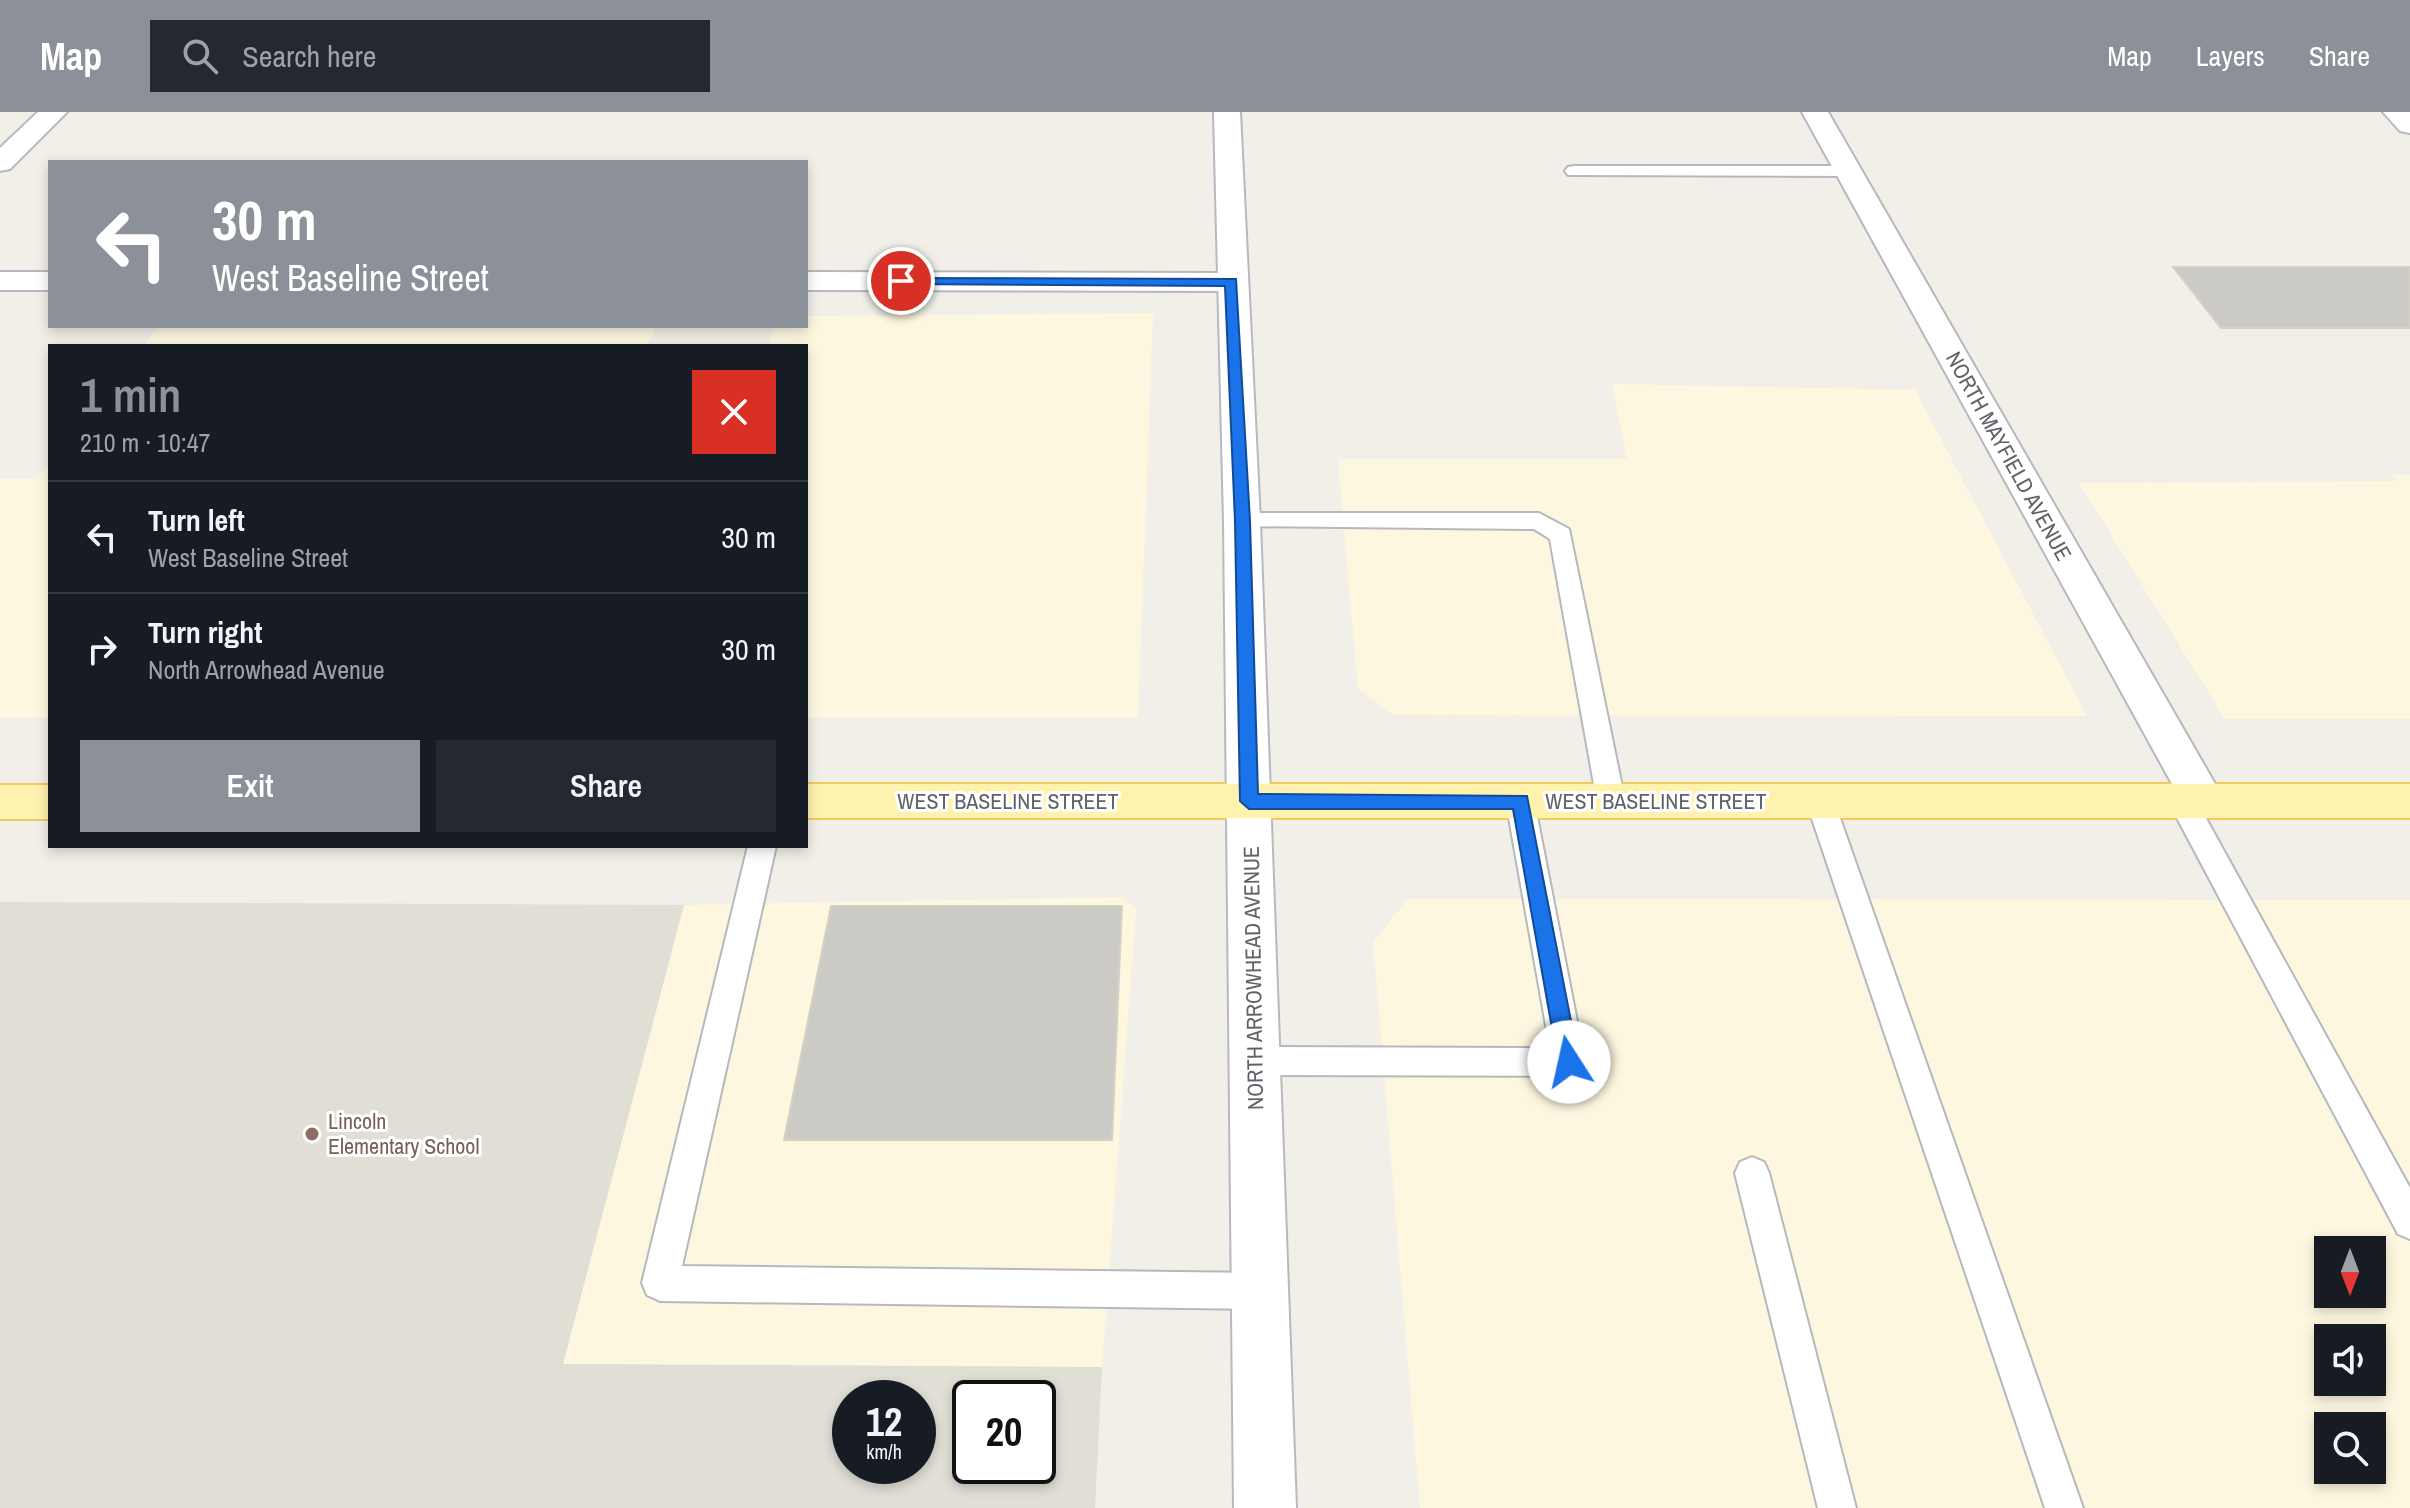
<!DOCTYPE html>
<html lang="en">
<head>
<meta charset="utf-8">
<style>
	body { margin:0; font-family:"Archivo Narrow",sans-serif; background:#242831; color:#f1f3f6; height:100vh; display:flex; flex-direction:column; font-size:30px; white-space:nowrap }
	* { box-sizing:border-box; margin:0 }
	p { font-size:26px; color:#9ea1a6 }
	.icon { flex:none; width:44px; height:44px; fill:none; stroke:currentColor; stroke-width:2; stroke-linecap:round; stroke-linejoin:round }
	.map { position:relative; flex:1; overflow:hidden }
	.sheet { position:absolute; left:48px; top:232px; width:760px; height:504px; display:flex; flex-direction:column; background:#171b24; border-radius:0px; box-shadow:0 4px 12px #0003 }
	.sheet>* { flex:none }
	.hud { position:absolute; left:48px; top:48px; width:760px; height:168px; border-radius:0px; box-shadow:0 4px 12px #0003; background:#8c9099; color:#fff; overflow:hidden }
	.needle { width:52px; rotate:180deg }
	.fabs { position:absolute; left:2314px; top:1124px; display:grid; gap:16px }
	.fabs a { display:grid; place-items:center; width:72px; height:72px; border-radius:0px; background:#171b24; box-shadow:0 4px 12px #0003; font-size:40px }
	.speed { position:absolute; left:832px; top:1268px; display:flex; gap:16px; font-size:40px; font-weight:700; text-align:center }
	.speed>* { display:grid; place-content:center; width:104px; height:104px; border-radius:50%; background:#171b24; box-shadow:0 4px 12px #0003; line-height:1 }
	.speed small { font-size:20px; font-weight:400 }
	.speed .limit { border:4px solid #111; border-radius:12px; background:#fff; color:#111 }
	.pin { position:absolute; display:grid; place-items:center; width:68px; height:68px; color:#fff; margin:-34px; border:4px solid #fff; border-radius:50%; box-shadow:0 2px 8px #0007 }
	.me { position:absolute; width:88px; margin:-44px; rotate:350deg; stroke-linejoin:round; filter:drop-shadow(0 0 6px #0008) }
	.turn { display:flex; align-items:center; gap:28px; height:168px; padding:0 32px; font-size:36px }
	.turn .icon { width:104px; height:104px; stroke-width:2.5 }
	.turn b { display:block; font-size:56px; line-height:68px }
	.round { display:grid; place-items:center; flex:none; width:84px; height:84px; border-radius:0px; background:#242831 }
	.head { display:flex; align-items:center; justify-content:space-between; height:136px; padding:0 32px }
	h1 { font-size:48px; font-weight:600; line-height:60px; color:#8c9099 }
	.action { display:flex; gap:16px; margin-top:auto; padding:16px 32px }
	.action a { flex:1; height:92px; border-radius:0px; background:#8c9099; color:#fff; font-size:32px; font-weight:600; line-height:92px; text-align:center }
	.action a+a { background:#242831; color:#f1f3f6 }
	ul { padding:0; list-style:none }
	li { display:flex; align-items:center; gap:24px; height:112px; padding:0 32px; border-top:2px solid #363941 }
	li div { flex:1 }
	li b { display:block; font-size:30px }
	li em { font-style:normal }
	header { display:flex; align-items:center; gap:48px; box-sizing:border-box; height:112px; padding:0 40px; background:#8c9099; color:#fff }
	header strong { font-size:38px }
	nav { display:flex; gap:44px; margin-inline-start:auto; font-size:28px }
	.search { width:560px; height:72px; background:#242831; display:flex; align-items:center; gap:20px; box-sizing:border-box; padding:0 28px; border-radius:0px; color:#9ea1a6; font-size:30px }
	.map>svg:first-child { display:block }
	.commercial { fill:#fef7e0; fill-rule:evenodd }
	.education { fill:#e1ded6; fill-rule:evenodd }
	.building { fill:#cccac5; stroke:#d6d1c6; stroke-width:2 }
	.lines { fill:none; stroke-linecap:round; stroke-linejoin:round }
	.lane-casing { stroke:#b5b8bc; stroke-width:4 }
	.street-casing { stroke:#b5b8bc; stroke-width:4 }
	.secondary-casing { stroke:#b6babf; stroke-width:4 }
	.primary-casing { stroke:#f2c960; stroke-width:4 }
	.lane { fill:#fff; fill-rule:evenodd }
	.street { fill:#fff; fill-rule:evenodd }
	.secondary { fill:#fff; fill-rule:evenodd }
	.primary { fill:#fff2af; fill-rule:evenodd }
	.route { fill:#1a73e8; stroke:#114b97; stroke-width:2 }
	.education-dot { fill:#8d6e63; stroke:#fff; stroke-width:3 }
	.labels { text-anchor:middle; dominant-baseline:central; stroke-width:6; stroke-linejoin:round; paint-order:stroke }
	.street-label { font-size:22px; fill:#5f6368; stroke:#fff }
	.education-label { font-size:22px; fill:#785e54; stroke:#fff; text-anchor:start }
</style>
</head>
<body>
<header>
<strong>Map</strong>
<div class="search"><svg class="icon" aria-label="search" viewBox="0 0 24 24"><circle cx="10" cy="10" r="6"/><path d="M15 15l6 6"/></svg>Search here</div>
<nav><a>Map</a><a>Layers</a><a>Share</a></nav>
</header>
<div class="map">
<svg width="2410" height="1396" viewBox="0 0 2410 1396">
	<rect width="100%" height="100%" fill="#f1efe8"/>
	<g class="commercial">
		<polygon points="1153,201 1138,606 806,606 806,234 768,234 774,214 806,214 806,204"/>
		<polygon points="159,214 656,214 647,234 143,234"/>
		<polygon points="1612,272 1915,278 2087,604 1395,603 1358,577 1338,347 1627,347"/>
		<polygon points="50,350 50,606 0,606 0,367 36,367"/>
		<polygon points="2392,363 2410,363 2410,607 2225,607 2079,371 2397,369"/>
		<polygon points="1123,785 1136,798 1102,1255 562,1252 684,793"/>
		<path d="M1408,787L2410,788V1396H1420L1373,830ZM2328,1138H2372V1182H2328ZM2328,1226H2372V1270H2328ZM2328,1314H2372V1358H2328Z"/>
	</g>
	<path class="education" d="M0,790L684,793L563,1252L1102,1255L1095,1396H0ZM850,1286H918V1354H850ZM970,1286H1038V1354H970Z"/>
	<g class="building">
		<polygon points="2173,155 2410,155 2410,216 2221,216"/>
		<polygon points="831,794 1122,794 1112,1028 784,1028"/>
	</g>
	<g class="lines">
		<defs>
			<g id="lane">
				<polygon points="1574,54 1848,54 1857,59 1848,64 1568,63 1565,59 1568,55"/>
				<polygon points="1242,401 1539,401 1569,417 1625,689 1621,697 1611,700 1601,697 1597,689 1550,427 1534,417 1234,414 1230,409 1234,404"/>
				<polygon points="1520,678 1530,681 1534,689 1585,950 1580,960 1569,964 1255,963 1244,959 1239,949 1244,939 1255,935 1550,936 1506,689 1510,681"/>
				<polygon points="1820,678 1830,681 1834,689 2083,1396 2045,1396 1806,689 1810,681"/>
				<polygon points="2182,678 2192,681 2410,1076 2410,1127 2398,1122 2168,689 2172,681"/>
				<polygon points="748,734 776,734 682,1154 1259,1161 1272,1166 1277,1179 1272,1192 1259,1197 660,1189 647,1183 642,1171"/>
				<polygon points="1752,1045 1764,1050 1769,1061 1856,1396 1818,1396 1735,1061 1740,1050"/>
			</g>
			<g id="street">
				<polygon points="1802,0 1828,0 2218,677 2225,689 2218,701 2203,706 2188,701"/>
				<rect x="0" y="160" width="50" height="18"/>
				<polygon points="806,160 1231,161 1242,163 1246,170 1242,177 1231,179 806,178"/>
			</g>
			<g id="secondary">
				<polygon points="38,0 67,0 10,57 0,59 0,36"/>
				<polygon points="1214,0 1240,0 1260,409 1296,1396 1234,1396 1224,409"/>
				<polygon points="2383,0 2410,0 2410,21 2400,19"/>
			</g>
			<g id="primary">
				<rect x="806" y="672" width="1604" height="34"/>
				<rect x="0" y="673" width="50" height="34"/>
			</g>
		</defs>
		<use href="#lane" class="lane-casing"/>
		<use href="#street" class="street-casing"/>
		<use href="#secondary" class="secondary-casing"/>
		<use href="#primary" class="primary-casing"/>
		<use href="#lane" class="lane"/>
		<use href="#street" class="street"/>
		<use href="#secondary" class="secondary"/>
		<use href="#primary" class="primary"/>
	</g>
	<polygon class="route" points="901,166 1236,167 1250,409 1258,682 1527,684 1579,950 1576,957 1569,960 1561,957 1558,950 1513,697 1249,697 1240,689 1235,409 1225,174 897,172 897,167"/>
	<circle class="education-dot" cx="312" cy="1022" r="8"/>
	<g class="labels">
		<g class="street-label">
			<text transform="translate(2009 344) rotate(61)">NORTH MAYFIELD AVENUE</text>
			<text x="1008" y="689">WEST BASELINE STREET</text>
			<text x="1656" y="689">WEST BASELINE STREET</text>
			<text transform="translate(1253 866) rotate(-91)">NORTH ARROWHEAD AVENUE</text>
		</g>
		<g class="education-label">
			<text x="328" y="1009">Lincoln<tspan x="328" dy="25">Elementary School</tspan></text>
		</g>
	</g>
</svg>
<div class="fabs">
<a><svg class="needle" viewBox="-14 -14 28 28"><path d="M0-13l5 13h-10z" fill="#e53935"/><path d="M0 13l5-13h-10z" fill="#9ea1a6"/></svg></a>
<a><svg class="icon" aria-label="sound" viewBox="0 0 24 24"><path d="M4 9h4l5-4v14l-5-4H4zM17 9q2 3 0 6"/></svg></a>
<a><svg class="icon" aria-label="search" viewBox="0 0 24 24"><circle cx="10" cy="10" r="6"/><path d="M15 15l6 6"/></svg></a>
</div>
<div class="speed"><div>12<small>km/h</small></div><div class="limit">20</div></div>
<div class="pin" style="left:901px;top:169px;background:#d93025"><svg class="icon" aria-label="arrive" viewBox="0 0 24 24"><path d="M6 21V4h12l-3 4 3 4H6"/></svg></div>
<svg class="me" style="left:1569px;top:950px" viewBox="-20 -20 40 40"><circle r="19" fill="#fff"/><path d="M0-13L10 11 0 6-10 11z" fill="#1a73e8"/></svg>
<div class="hud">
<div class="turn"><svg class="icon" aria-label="left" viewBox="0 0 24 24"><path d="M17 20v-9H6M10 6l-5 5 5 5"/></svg><div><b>30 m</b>West Baseline Street</div></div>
</div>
<section class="sheet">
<div class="head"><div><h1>1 min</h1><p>210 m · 10:47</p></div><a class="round" style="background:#d93025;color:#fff"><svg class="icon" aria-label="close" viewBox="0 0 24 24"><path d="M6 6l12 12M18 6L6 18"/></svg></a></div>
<ul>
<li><svg class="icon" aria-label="left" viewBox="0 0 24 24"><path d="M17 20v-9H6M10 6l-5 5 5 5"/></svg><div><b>Turn left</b><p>West Baseline Street</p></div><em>30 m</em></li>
<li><svg class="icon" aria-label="right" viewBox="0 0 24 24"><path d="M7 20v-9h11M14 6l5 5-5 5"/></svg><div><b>Turn right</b><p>North Arrowhead Avenue</p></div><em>30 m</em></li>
</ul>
<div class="action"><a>Exit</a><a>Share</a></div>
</section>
</div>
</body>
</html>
